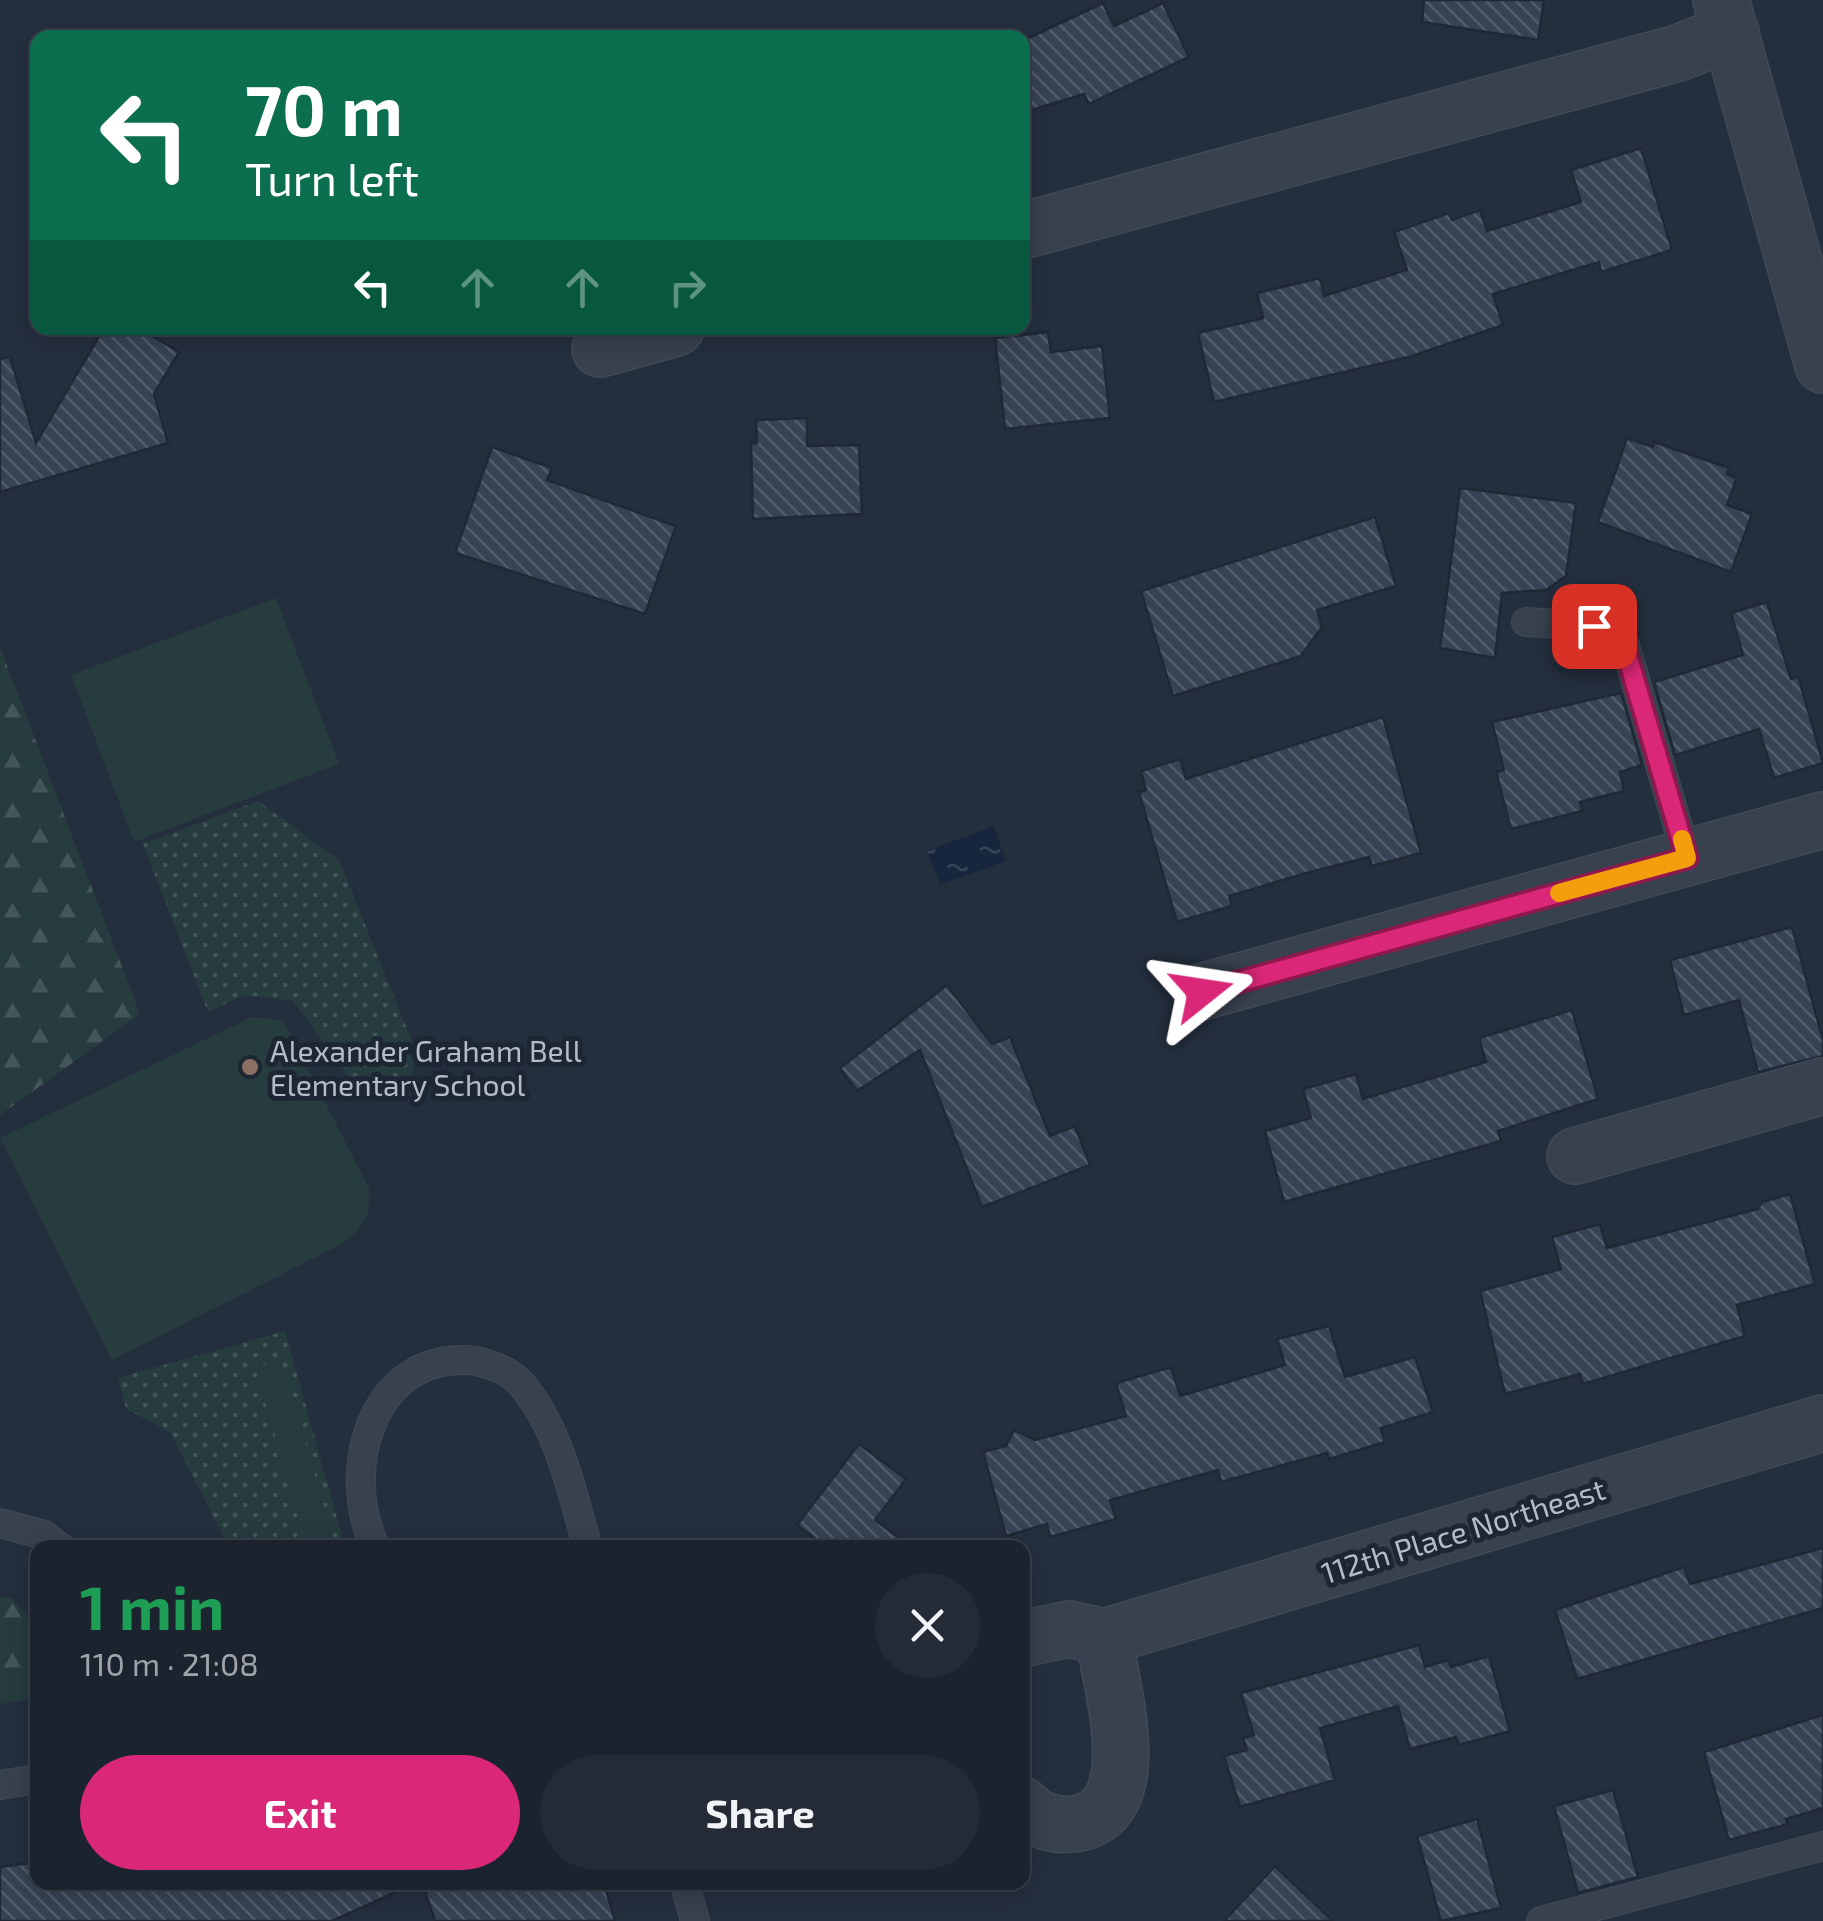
<!DOCTYPE html>
<html lang="en">
<head>
<meta charset="utf-8">
<style>
	body { margin:0; font-family:"Exo 2",sans-serif; background:#242b36; color:#f1f3f6; height:100vh; display:flex; flex-direction:column; font-size:38px; white-space:nowrap }
	* { box-sizing:border-box; margin:0 }
	p { font-size:32px; color:#a0a4aa }
	.icon { flex:none; width:55px; height:55px; fill:none; stroke:currentColor; stroke-width:2; stroke-linecap:round; stroke-linejoin:round }
	.map { position:relative; flex:1; overflow:hidden }
	.sheet { position:absolute; left:30px; top:1540px; width:1000px; height:350px; display:flex; flex-direction:column; background:#1b232e; border-radius:20px; box-shadow:0 5px 25px #0003,0 0 0 2px #39404a }
	.sheet>* { flex:none }
	.hud { position:absolute; left:30px; top:30px; width:1000px; height:305px; border-radius:20px; box-shadow:0 5px 25px #0003,0 0 0 2px #39404a; background:#0b6e4f; color:#fff; overflow:hidden }
	.pin { position:absolute; display:grid; place-items:center; width:85px; height:85px; color:#fff; margin:-42px; border-radius:20px; box-shadow:0 5px 15px #0006 }
	.me { position:absolute; width:110px; margin:-55px; rotate:75deg; stroke-linejoin:round; filter:drop-shadow(0 0 8px #0008) }
	.turn { display:flex; align-items:center; gap:35px; height:210px; padding:0 50px; font-size:45px }
	.turn .icon { width:130px; height:130px; stroke-width:2.5 }
	.turn b { display:block; font-size:70px; line-height:85px }
	.lanes { display:flex; align-items:center; height:95px; padding:0 50px; background:#0003; justify-content:center; gap:50px; direction:ltr }
	.lanes .off { opacity:.35 }
	.round { display:grid; place-items:center; flex:none; width:105px; height:105px; border-radius:52px; background:#242b36 }
	.summary { display:flex; align-items:center; justify-content:space-between; height:170px; padding:0 50px }
	h1 { font-size:60px; font-weight:700; line-height:75px; color:#1e9e55 }
	.action { display:flex; gap:20px; margin-top:auto; padding:20px 50px }
	.action a { flex:1; height:115px; border-radius:60px; background:#db2777; color:#fff; font-size:40px; font-weight:700; line-height:115px; text-align:center }
	.action a+a { background:#242b36; color:#f1f3f6 }
	.map>svg:first-child { display:block }
	.forest { fill:url(#forest-firs) }
	.park { fill:url(#park-dots) }
	.pitch { fill:#263c3f }
	.water { fill:url(#water-ripples) }
	.building { fill:url(#building-back-hatch); stroke:#1f2835; stroke-width:2.5 }
	.lines { fill:none; stroke-linecap:round; stroke-linejoin:round }
	.service-casing { stroke:#414a57; stroke-width:30 }
	.minor-casing { stroke:#414a57; stroke-width:58 }
	.tertiary-casing { stroke:#414a57; stroke-width:58 }
	.service { stroke:#38414e; stroke-width:28 }
	.minor { stroke:#38414e; stroke-width:55 }
	.tertiary { stroke:#38414e; stroke-width:55 }
	.route-casing { stroke:#8e194d; stroke-width:25 }
	.route { stroke:#db2777; stroke-width:18 }
	.slow { stroke:#f59e0b; stroke-width:18 }
	.education-dot { fill:#8d6e63; stroke:#1d2633; stroke-width:4 }
	.labels { text-anchor:middle; dominant-baseline:central; stroke-width:10; stroke-linejoin:round; paint-order:stroke }
	.poi-label { font-size:30px; fill:#b4bcc9; stroke:#1d2633; text-anchor:start }
	.street-label { font-size:30px; fill:#b4bcc9; stroke:#1d2633 }
</style>
</head>
<body>
<div class="map">
<svg width="1823" height="1921" viewBox="0 0 1823 1921">
	<defs>
		<pattern id="forest-firs" width="22" height="20" patternUnits="userSpaceOnUse" patternTransform="scale(2.5)"><rect width="22" height="20" fill="#263c3f"/><path d="M5 1l3.5 6h-7zM16 11l3.5 6h-7z" fill="#435659"/></pattern>
		<pattern id="park-dots" width="8" height="8" patternUnits="userSpaceOnUse" patternTransform="scale(2.5)"><rect width="8" height="8" fill="#263c3f"/><path d="M2 2h.1M6 6h.1" fill="none" stroke="#435659" stroke-width="1.8" stroke-linecap="round"/></pattern>
		<pattern id="water-ripples" width="26" height="14" patternUnits="userSpaceOnUse" patternTransform="scale(2.5)"><rect width="26" height="14" fill="#17263c"/><path d="M2 4q2-2 4 0t4 0M15 11q2-2 4 0t4 0" fill="none" stroke="#364457"/></pattern>
		<pattern id="building-back-hatch" width="6" height="6" patternUnits="userSpaceOnUse" patternTransform="scale(2.5)"><rect width="6" height="6" fill="#364354"/><path d="M-1 5l2 2M0 0l6 6M5-1l2 2" fill="none" stroke="#515c6b"/></pattern>
	</defs>
	<rect width="100%" height="100%" fill="#242f3e"/>
	<g class="forest">
		<polygon points="0,647 140,1014 0,1115"/>
		<polygon points="0,1596 11,1598 37,1627 37,1698 0,1704"/>
	</g>
	<g class="park">
		<polygon points="258,801 339,860 416,1051 411,1076 388,1089 358,1089 293,1001 244,995 208,1012 143,844"/>
		<polygon points="285,1331 345,1547 229,1547 170,1432 126,1409 118,1378"/>
	</g>
	<g class="pitch">
		<polygon points="276,598 339,764 134,842 71,675"/>
		<path d="M252,1017L283,1020L369,1188C372,1215 363,1228 342,1244L112,1360L0,1138Z"/>
		<polygon points="281,1359 336,1547 307,1547 255,1367"/>
	</g>
	<polygon class="water" points="994,826 1006,861 940,885 927,851"/>
	<g class="building">
		<polygon points="1424,0 1544,0 1538,40 1422,22"/>
		<polygon points="1103,3 1114,26 1163,3 1189,57 1089,104 1084,94 1022,113 1022,41"/>
		<polygon points="1641,148 1672,250 1601,272 1599,262 1493,294 1503,325 1409,357 1214,402 1198,333 1263,318 1257,293 1320,278 1324,296 1407,270 1394,232 1449,213 1452,220 1480,210 1487,231 1581,202 1571,170"/>
		<polygon points="104,328 139,328 179,352 154,394 168,443 0,492 0,359 10,357 36,443"/>
		<polygon points="1048,332 1051,352 1102,346 1110,418 1005,429 995,338"/>
		<polygon points="807,418 807,446 859,445 862,514 753,519 751,443 757,443 756,420"/>
		<polygon points="1627,438 1653,447 1654,442 1729,468 1727,474 1737,478 1727,505 1752,514 1731,572 1598,522"/>
		<polygon points="492,447 552,468 547,480 676,526 645,614 455,553"/>
		<polygon points="1460,488 1576,503 1566,576 1546,590 1502,593 1495,658 1440,648"/>
		<polygon points="1375,517 1396,586 1317,610 1322,627 1301,656 1173,696 1141,591"/>
		<polygon points="1767,602 1791,679 1798,676 1823,763 1774,778 1759,729 1675,755 1654,682 1743,655 1731,613"/>
		<polygon points="1621,693 1642,765 1620,772 1624,791 1580,802 1582,811 1511,829 1496,772 1504,770 1492,722"/>
		<polygon points="1383,717 1421,853 1372,866 1369,857 1303,874 1229,896 1232,906 1177,922 1139,792 1146,790 1141,771 1180,759 1186,779"/>
		<polygon points="1792,927 1823,1040 1823,1056 1758,1072 1739,1000 1684,1015 1670,960"/>
		<polygon points="947,985 992,1044 1010,1037 1050,1136 1075,1126 1090,1165 982,1207 920,1050 857,1091 840,1068"/>
		<polygon points="1572,1010 1598,1099 1498,1131 1501,1141 1284,1202 1265,1131 1311,1118 1303,1089 1356,1074 1363,1099 1486,1062 1479,1038"/>
		<polygon points="1790,1194 1815,1284 1737,1305 1745,1336 1583,1384 1580,1374 1505,1394 1480,1291 1561,1269 1552,1237 1600,1224 1607,1248 1758,1209 1762,1202"/>
		<polygon points="1329,1326 1345,1377 1415,1357 1433,1412 1381,1428 1385,1442 1329,1459 1327,1453 1221,1482 1218,1470 1110,1500 1116,1519 1050,1537 1047,1524 1006,1536 983,1452 1006,1446 1014,1430 1035,1440 1126,1416 1116,1383 1171,1367 1180,1396 1285,1365 1277,1339"/>
		<polygon points="859,1444 906,1479 875,1520 913,1548 828,1548 797,1525"/>
		<polygon points="1823,1548 1823,1608 1577,1679 1555,1610 1684,1567 1690,1584"/>
		<polygon points="1419,1645 1425,1667 1448,1660 1451,1667 1489,1656 1510,1731 1459,1745 1456,1737 1410,1749 1398,1706 1320,1728 1335,1780 1240,1807 1224,1756 1247,1750 1243,1738 1254,1735 1241,1693"/>
		<polygon points="1823,1715 1823,1808 1786,1819 1788,1824 1729,1840 1704,1752"/>
		<polygon points="1613,1790 1638,1877 1578,1893 1554,1806"/>
		<polygon points="1477,1819 1501,1908 1441,1921 1417,1836"/>
		<polygon points="38,1862 38,1882 418,1882 332,1921 0,1921 0,1867"/>
		<polygon points="1275,1866 1333,1921 1224,1921"/>
		<polygon points="422,1882 604,1882 615,1921 435,1921"/>
	</g>
	<g class="lines">
		<defs>
			<g id="service">
				<polyline points="1526,622 1594,626 1625,645 1687,858"/>
				<polyline points="0,1523 44,1535 61,1548"/>
				<path d="M376,1548C340,1476 368,1362 460,1360C481,1359 508,1369 522,1385C560,1430 572,1493 588,1548"/>
				<polyline points="0,1785 38,1779"/>
				<polyline points="684,1882 695,1921"/>
				<polyline points="1541,1921 1823,1846"/>
			</g>
			<g id="minor">
				<polyline points="1022,231 1678,53 1731,32"/>
				<polyline points="600,349 676,328"/>
				<polyline points="1201,992 1823,820"/>
				<polyline points="1575,1156 1823,1086"/>
				<polyline points="1022,1639 1069,1629 1104,1637 1823,1423"/>
				<path d="M1022,1805C1036,1820 1053,1826 1072,1824C1152,1816 1111,1688 1104,1637"/>
			</g>
			<polyline id="tertiary" points="1721,0 1823,365"/>
		</defs>
		<use href="#service" class="service-casing"/>
		<use href="#minor" class="minor-casing"/>
		<use href="#tertiary" class="tertiary-casing"/>
		<use href="#service" class="service"/>
		<use href="#minor" class="minor"/>
		<use href="#tertiary" class="tertiary"/>
	</g>
	<g class="lines">
		<defs>
			<polyline id="route" points="1202,992 1687,858 1624,645 1594,626"/>
		</defs>
		<use href="#route" class="route-casing"/>
		<use href="#route" class="route"/>
		<polyline class="slow" points="1559,893 1687,858 1682,839"/>
	</g>
	<circle class="education-dot" cx="250" cy="1067" r="10"/>
	<g class="labels">
		<g class="poi-label">
			<text x="270" y="1050">Alexander Graham Bell<tspan x="270" dy="34">Elementary School</tspan></text>
		</g>
		<g class="street-label">
			<text transform="translate(1463 1530) rotate(-17)">112th Place Northeast</text>
		</g>
	</g>
</svg>
<div class="pin" style="left:1594px;top:626px;background:#d93025"><svg class="icon" aria-label="arrive" viewBox="0 0 24 24"><path d="M6 21V4h12l-3 4 3 4H6"/></svg></div>
<svg class="me" style="left:1202px;top:992px" viewBox="-20 -20 40 40"><path d="M0-17L14 15 0 8-14 15z" fill="#db2777" stroke="#fff" stroke-width="4"/></svg>
<div class="hud">
<div class="turn"><svg class="icon" aria-label="left" viewBox="0 0 24 24"><path d="M17 20v-9H6M10 6l-5 5 5 5"/></svg><div><b>70 m</b>Turn left</div></div>
<div class="lanes"><svg class="icon" aria-label="left" viewBox="0 0 24 24"><path d="M17 20v-9H6M10 6l-5 5 5 5"/></svg><svg class="icon off" aria-label="ahead" viewBox="0 0 24 24"><path d="M12 20V5M6 11l6-6 6 6"/></svg><svg class="icon off" aria-label="ahead" viewBox="0 0 24 24"><path d="M12 20V5M6 11l6-6 6 6"/></svg><svg class="icon off" aria-label="right" viewBox="0 0 24 24"><path d="M7 20v-9h11M14 6l5 5-5 5"/></svg></div>
</div>
<section class="sheet">
<div class="summary"><div><h1>1 min</h1><p>110 m · 21:08</p></div><a class="round"><svg class="icon" aria-label="close" viewBox="0 0 24 24"><path d="M6 6l12 12M18 6L6 18"/></svg></a></div>
<div class="action"><a>Exit</a><a>Share</a></div>
</section>
</div>
</body>
</html>
